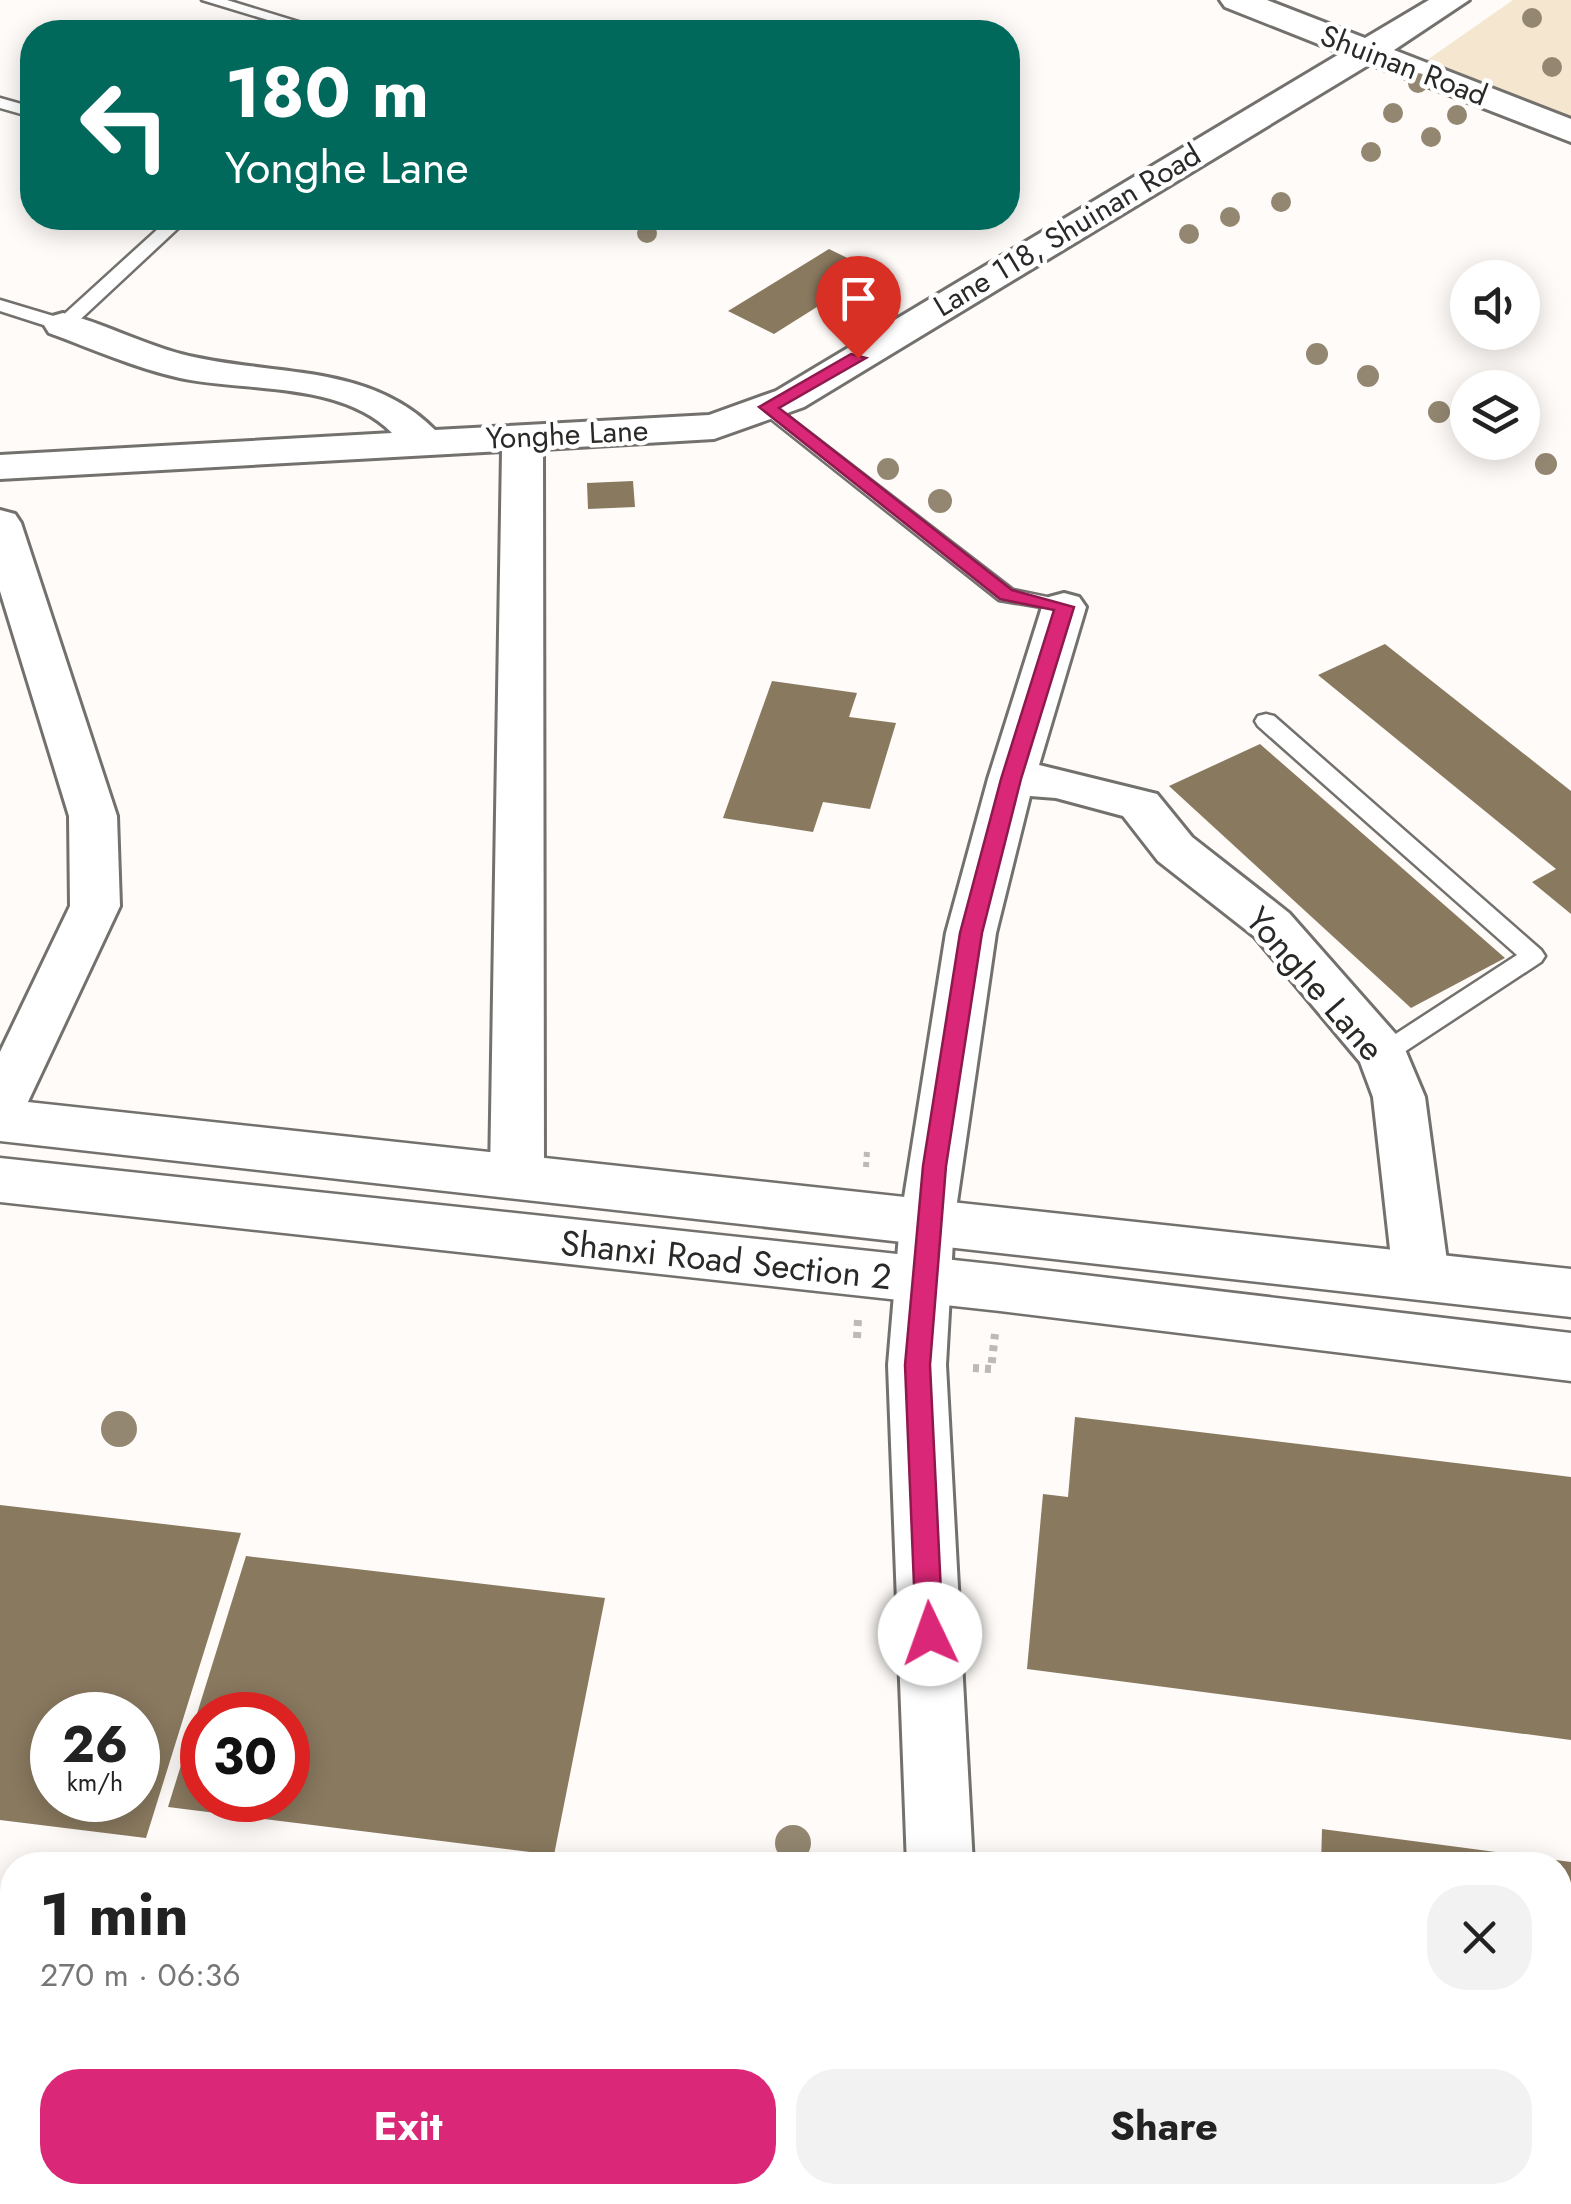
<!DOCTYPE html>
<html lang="en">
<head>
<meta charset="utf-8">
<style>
	body { margin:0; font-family:Jost,sans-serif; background:#f2f2f2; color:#222; height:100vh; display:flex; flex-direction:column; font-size:38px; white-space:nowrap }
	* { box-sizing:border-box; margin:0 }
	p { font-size:32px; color:#767676 }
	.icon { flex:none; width:55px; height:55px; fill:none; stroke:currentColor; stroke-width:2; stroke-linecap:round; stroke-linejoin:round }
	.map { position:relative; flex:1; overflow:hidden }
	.sheet { position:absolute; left:0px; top:1852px; width:1572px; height:352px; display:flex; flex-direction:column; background:#fff; border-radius:40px 40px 0 0; box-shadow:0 5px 25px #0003 }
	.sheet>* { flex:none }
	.hud { position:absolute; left:20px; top:20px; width:1000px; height:210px; border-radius:40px; box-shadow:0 5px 25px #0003; background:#00695c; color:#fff; overflow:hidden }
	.tools { position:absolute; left:1450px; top:260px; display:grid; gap:20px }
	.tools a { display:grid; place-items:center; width:90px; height:90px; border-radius:50%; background:#fff; box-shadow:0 5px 25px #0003; font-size:50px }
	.speed { position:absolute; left:30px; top:1692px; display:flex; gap:20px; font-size:50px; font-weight:700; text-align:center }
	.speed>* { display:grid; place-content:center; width:130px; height:130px; border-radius:50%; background:#fff; box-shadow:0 5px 25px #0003; line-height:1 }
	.speed small { font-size:25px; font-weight:400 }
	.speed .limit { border:15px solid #d22; background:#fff; color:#111 }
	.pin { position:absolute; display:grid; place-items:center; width:85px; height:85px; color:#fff; margin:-102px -42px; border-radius:50% 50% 50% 0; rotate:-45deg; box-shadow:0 0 10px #0007 }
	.pin .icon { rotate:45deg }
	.me { position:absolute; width:110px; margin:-55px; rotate:357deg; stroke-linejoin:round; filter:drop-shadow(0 0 8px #0008) }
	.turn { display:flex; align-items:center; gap:35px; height:210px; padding:0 40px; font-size:45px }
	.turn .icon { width:130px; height:130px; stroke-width:2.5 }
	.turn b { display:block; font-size:70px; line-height:85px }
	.round { display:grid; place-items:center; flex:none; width:105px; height:105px; border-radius:40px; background:#f2f2f2 }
	.overview { display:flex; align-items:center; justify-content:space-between; height:170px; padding:0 40px }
	h1 { font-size:60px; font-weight:700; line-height:75px }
	.button { display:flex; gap:20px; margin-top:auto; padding:20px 40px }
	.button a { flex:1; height:115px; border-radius:40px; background:#db2777; color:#fff; font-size:40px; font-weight:700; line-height:115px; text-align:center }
	.button a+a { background:#f2f2f2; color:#222 }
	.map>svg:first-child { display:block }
	.green { fill:#f5e6cf }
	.building { fill:#89795f; fill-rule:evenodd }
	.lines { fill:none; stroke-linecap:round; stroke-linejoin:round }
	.lane-casing { stroke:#73716e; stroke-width:5 }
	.street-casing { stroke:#73716e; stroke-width:6 }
	.secondary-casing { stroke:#73716e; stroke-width:5 }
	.path-far1 { stroke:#bcb9b7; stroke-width:6; stroke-dasharray:5 5; stroke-linecap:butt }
	.path { stroke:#bcb9b7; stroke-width:8; stroke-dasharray:6 6; stroke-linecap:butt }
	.lane { fill:#fff; fill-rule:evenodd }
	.street { fill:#fff; fill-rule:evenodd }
	.secondary { fill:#fff; fill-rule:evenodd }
	.tree { fill:#938771 }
	.route { fill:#db2777; stroke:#8e194d; stroke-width:2.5 }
	.labels { text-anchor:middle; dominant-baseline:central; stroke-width:9; stroke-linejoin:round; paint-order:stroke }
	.far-street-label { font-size:30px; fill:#2a2927; stroke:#fff }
	.street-label { font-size:35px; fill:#2a2927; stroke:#fff }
</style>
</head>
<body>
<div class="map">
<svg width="1571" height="2204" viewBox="0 0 1571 2204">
	<rect width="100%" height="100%" fill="#fefbf8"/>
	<g class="green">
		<polygon points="1513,0 1571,0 1571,119 1427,60"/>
		<polygon points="0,2127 12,2129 12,2192 445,2192 523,2204 0,2204"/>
	</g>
	<g class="building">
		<polygon points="829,249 874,271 774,334 728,311"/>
		<polygon points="633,481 635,507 588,509 587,483"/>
		<polygon points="1385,644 1571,791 1571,914 1532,882 1556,869 1318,675"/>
		<polygon points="772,681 857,693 849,717 896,723 870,809 823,802 813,832 723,818"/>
		<polygon points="1260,744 1378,847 1505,958 1411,1008 1169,786"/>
		<polygon points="1075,1417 1571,1477 1571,1740 1027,1669 1043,1494 1068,1497"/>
		<path d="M0,1505L241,1533L146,1838L0,1820ZM52,1715H138V1800H52Z"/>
		<path d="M246,1556L605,1598L554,1855L168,1807ZM202,1715H288V1800H202Z"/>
		<polygon points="1322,1829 1571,1862 1571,2158 1560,2156 1560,1865 1321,1865"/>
	</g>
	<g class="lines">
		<defs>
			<g id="lane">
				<polygon points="202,0 227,0 331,32 307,32"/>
				<polygon points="0,98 32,107 32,117 0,108"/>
				<polygon points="170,218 189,218 70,329 56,329 0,311 0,300 60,318"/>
				<polygon points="768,401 1013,590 1071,602 1071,612 999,600 761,411 761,403"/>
				<polygon points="1266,714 1274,716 1541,950 1545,956 1541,962 1392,1060 1374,1060 1371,1054 1374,1048 1517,955 1258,726 1255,721 1258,716"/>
			</g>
			<g id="street">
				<path d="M1220,0H1267L1365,38L1429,0H1469L1394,50L1571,119V142L1370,64L804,407L714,439L543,449L544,1176L536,1191L517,1197L498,1191L490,1176L502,451L0,479V455L392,433C341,381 246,392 180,378C135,368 93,349 49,333L44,325L49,317L63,313C103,323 140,343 181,354C268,377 367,361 435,430L709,415L776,391L1341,53L1225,7Z"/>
				<polygon points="0,510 15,514 21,523 117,816 120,906 26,1106 19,1120 0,1126 0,1052 70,906 69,816 0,591"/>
				<polygon points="1064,593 1079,597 1086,607 1039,765 1157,794 1192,837 1289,913 1401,1040 1425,1097 1449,1276 1441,1292 1421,1298 1401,1292 1393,1276 1373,1097 1360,1062 1255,937 1158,861 1123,816 1056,798 1030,796 996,933 954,1223 946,1365 973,1865 907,1865 888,1365 900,1223 946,933 988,779 1042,607 1049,597"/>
				<polygon points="0,2017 12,2020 12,2089 0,2087"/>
				<polygon points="854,2192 990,2192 995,2204 859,2204"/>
			</g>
			<g id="secondary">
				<polygon points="0,1099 1571,1269 1571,1317 0,1141"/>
				<polygon points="0,1158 1000,1265 1571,1333 1571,1381 1000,1311 0,1202"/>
			</g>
		</defs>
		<use href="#lane" class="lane-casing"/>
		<use href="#street" class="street-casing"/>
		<use href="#secondary" class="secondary-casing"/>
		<polyline class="path-far1" points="866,1167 867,1151"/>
		<g class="path">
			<polyline points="857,1338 858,1319"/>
			<polyline points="973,1368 991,1369 995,1334"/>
		</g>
		<use href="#lane" class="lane"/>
		<use href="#street" class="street"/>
		<use href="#secondary" class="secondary"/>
	</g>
	<g class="tree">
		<circle cx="1532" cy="18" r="10"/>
		<circle cx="1552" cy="67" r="10"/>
		<circle cx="1418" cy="83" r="10"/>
		<circle cx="1393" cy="113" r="10"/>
		<circle cx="1457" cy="115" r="10"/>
		<circle cx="1431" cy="137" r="10"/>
		<circle cx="1371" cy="152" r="10"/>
		<circle cx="1281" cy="202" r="10"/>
		<circle cx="1230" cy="217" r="10"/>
		<circle cx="647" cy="233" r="10"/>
		<circle cx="1189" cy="234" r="10"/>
		<circle cx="1317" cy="354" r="11"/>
		<circle cx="1368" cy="376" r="11"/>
		<circle cx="1439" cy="412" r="11"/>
		<circle cx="1546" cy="464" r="11"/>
		<circle cx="888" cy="469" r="11"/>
		<circle cx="940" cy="501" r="12"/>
		<circle cx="119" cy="1429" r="18"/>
		<circle cx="793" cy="1843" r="18"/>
	</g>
	<polygon class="route" points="851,354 866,358 779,408 1012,590 1074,607 1021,779 982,933 946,1166 930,1365 943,1634 939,1643 930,1646 920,1643 916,1634 905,1365 923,1166 960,933 1001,779 1054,610 1000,599 759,407"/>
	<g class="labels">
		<g class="far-street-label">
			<text transform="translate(1404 65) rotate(21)">Shuinan Road</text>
			<text transform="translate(1067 230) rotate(-31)">Lane 118, Shuinan Road</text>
			<text transform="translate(567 434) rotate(-3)">Yonghe Lane</text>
		</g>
		<g class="street-label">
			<text transform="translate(1315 984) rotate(49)">Yonghe Lane</text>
			<text transform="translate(726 1260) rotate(6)">Shanxi Road Section 2</text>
		</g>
	</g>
</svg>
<div class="tools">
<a><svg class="icon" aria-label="sound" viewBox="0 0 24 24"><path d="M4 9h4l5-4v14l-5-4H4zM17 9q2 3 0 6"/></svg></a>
<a><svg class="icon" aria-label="layers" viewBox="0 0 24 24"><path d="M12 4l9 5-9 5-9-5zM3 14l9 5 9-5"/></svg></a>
</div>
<div class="speed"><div>26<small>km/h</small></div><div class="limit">30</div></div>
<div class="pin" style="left:858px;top:358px;background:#d93025"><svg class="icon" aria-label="arrive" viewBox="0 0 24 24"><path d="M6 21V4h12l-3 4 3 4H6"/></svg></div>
<svg class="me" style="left:930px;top:1634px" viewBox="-20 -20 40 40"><circle r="19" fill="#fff"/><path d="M0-13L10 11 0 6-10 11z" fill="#db2777"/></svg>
<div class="hud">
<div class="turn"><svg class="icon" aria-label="left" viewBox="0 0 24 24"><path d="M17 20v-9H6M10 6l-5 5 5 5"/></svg><div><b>180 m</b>Yonghe Lane</div></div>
</div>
<section class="sheet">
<div class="overview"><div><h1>1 min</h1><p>270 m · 06:36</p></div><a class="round"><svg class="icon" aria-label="close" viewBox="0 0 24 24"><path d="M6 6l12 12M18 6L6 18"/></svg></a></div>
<div class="button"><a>Exit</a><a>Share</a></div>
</section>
</div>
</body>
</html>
